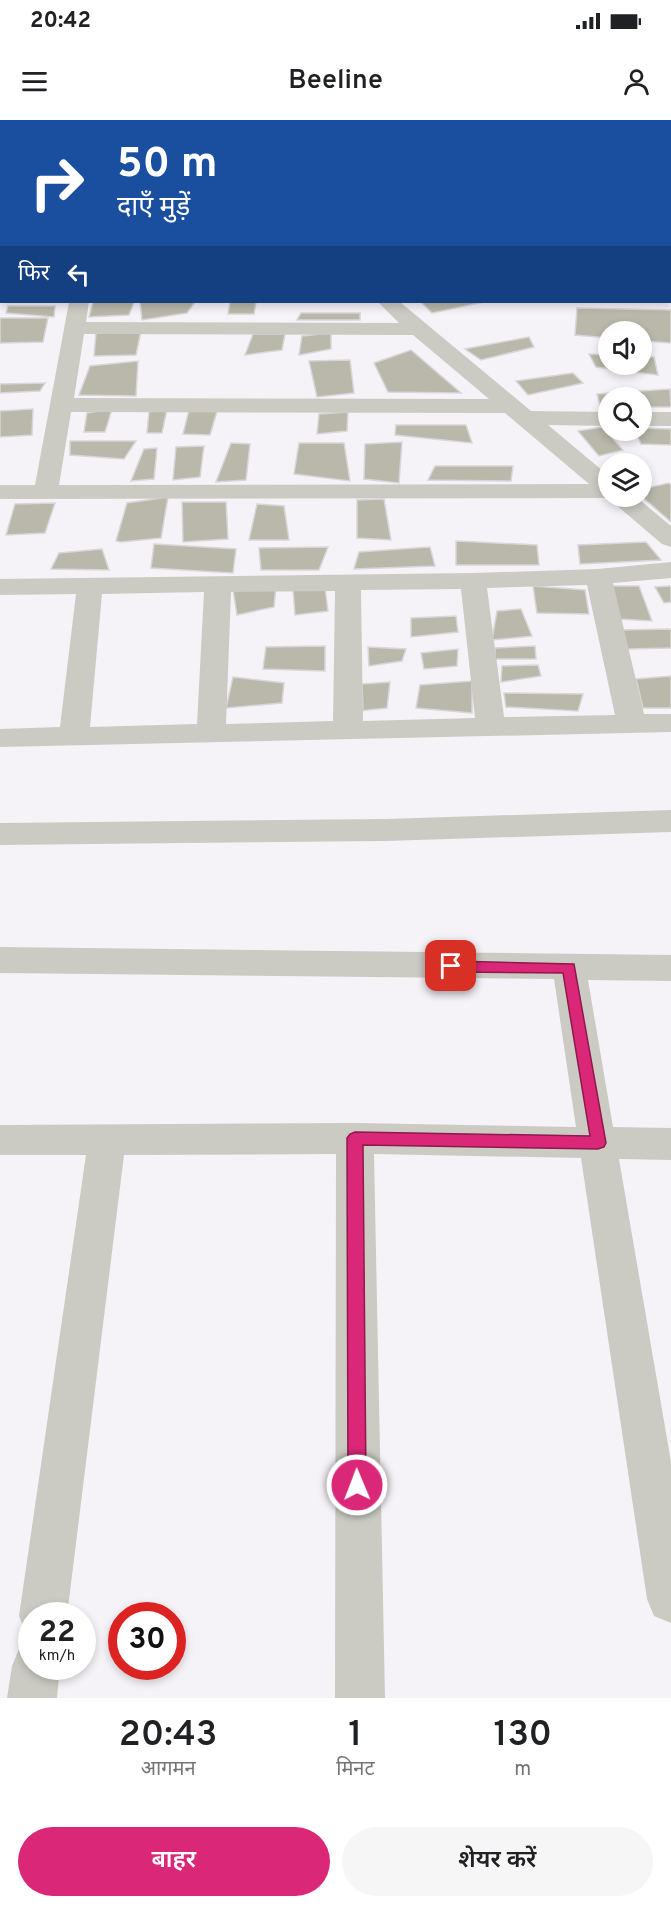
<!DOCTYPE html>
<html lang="hi">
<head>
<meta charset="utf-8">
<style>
	body { margin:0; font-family:Overpass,"Noto Sans Devanagari",sans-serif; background:#f6f6f6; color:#202124; height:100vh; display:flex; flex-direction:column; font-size:22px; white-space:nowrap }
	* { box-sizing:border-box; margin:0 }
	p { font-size:20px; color:#757577 }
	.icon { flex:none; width:33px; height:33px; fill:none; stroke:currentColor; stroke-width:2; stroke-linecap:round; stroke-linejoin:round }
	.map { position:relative; height:1578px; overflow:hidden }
	.details { display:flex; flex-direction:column; background:#fff; flex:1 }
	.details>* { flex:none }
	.top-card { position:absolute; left:0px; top:0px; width:672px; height:183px; box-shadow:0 3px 9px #0003; background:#1a4fa0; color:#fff; overflow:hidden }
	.tools { position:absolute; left:598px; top:201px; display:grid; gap:12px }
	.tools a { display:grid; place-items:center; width:54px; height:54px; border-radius:50%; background:#fff; box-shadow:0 3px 9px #0003; font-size:30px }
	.speed { position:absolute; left:18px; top:1482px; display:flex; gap:12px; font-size:30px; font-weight:700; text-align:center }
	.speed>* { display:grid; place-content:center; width:78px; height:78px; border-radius:50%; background:#fff; box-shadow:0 3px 9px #0003; line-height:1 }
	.speed small { font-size:15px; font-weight:400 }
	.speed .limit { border:9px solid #d22; background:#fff; color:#111 }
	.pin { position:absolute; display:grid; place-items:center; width:51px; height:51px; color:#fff; margin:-26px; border-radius:12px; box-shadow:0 3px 9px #0006 }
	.me { position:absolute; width:66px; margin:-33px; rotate:359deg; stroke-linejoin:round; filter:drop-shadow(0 0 4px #0008) }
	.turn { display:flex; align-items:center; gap:21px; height:126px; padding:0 18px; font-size:27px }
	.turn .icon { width:78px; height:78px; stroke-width:2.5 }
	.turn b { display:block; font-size:42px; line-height:51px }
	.then { display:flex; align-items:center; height:57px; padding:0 18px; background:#0003; gap:12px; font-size:22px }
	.eta { display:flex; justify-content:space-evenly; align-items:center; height:102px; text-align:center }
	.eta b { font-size:36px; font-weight:600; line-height:42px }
	.action { display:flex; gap:12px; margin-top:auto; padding:12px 18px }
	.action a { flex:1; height:69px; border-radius:36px; background:#db2777; color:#fff; font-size:24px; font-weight:600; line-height:69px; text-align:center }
	.action a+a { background:#f6f6f6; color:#202124 }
	.status { display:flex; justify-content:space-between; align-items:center; height:42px; padding:0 30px; background:#fff; direction:ltr }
	.status svg { height:16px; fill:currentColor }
	header { display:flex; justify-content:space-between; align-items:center; height:78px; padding:0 18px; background:#fff; font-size:27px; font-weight:600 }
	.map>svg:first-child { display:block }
	.building { fill:#b9b8ab; stroke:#d7d6d8; stroke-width:1.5 }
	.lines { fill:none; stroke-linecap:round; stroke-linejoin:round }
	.minor { fill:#cbcbc4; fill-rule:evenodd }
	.route { fill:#db2777; stroke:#8e194d; stroke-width:1.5 }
</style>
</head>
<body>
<div class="status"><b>20:42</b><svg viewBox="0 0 49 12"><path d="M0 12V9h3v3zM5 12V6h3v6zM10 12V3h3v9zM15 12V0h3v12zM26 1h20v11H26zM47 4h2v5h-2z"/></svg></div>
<header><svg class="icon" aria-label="menu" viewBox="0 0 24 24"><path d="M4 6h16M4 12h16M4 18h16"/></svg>Beeline<svg class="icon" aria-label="person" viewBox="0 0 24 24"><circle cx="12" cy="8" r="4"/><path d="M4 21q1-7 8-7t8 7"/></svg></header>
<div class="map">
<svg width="671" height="1578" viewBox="0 0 671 1578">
	<rect width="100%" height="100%" fill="#f5f3f7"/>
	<g class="building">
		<polygon points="93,182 134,182 129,195 89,197"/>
		<polygon points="140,182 195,182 187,193 142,200"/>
		<polygon points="230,182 256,182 254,194 228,194"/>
		<polygon points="421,182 484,182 432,193"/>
		<polygon points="8,186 55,186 54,197 6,193"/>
		<polygon points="577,188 671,190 671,223 642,221 642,212 609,212 609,218 575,215"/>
		<polygon points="301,193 360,193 360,200 297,200"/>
		<polygon points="0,198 48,198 43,222 0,223"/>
		<polygon points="141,211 136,235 94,236 96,213"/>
		<polygon points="331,213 331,229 299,235 302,216"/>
		<polygon points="253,214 285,214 282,230 245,235"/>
		<polygon points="529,217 534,227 481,240 465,229"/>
		<polygon points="411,230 461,273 388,272 374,243"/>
		<polygon points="589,234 609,235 609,244 642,244 642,237 654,237 658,255 596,247"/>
		<polygon points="350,240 354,273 317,277 309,241"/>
		<polygon points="138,241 136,276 79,275 90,246"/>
		<polygon points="573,253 583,263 528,275 516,261"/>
		<polygon points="45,263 40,271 0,273 0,264"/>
		<polygon points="670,269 671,287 642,287 642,278 609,278 609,286 600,286 597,274"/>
		<polygon points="218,288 210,315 183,314 189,290"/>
		<polygon points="33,289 32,315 0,317 0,291"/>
		<polygon points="112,289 105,312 84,312 87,293"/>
		<polygon points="167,289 162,313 147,313 149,292"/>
		<polygon points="348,292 347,311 317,314 319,294"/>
		<polygon points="396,305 466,305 472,323 395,315"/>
		<polygon points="602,307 623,330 599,336 578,311"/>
		<polygon points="642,308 671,309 671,325 641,324 635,310 642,310"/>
		<polygon points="70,321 136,321 124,339 70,335"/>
		<polygon points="402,322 399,363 364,359 365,324"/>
		<polygon points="231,323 250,324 246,360 216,362"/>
		<polygon points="299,323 344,323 350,361 294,354"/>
		<polygon points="204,326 200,357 173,360 176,327"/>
		<polygon points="157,328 154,359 131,361 144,329"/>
		<polygon points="435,346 513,346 511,361 428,360"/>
		<polygon points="669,363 671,365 671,402 641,376 642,369"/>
		<polygon points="168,377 161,418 121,422 116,421 127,383"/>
		<polygon points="384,379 391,420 357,418 357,380"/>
		<polygon points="182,382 226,382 228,419 183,422"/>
		<polygon points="55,383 45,413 6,415 15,384"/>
		<polygon points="257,384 284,386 289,420 249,420"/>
		<polygon points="456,421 537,425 539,445 456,445"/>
		<polygon points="646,422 661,440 580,444 578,425"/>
		<polygon points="154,424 236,429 233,453 151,448"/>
		<polygon points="328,427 319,450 261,450 259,428"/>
		<polygon points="430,427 435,446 354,449 359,432"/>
		<polygon points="102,429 109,450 51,449 59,433"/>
		<polygon points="276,466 274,487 237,495 233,469"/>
		<polygon points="533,466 585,470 589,494 537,493"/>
		<polygon points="611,466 639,466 652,501 620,499"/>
		<polygon points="671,466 671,482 664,483 655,467"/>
		<polygon points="325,468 328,491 295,495 293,469"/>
		<polygon points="521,489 532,516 492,520 497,491"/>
		<polygon points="456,496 458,512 411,517 411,498"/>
		<polygon points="671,509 671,528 628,529 619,510"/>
		<polygon points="325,526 325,551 263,549 266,527"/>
		<polygon points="535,526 536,539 495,539 495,528"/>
		<polygon points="368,527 406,529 402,541 369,546"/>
		<polygon points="458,529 457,546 424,549 421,533"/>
		<polygon points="538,545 541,556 501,562 502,546"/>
		<polygon points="671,556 671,588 643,588 636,559"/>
		<polygon points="233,557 284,563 282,583 226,588"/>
		<polygon points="472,561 472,593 416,588 420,565"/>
		<polygon points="390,562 387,588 358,591 363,588 362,564"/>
		<polygon points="504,573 583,574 578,591 506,587"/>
	</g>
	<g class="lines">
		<g class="minor">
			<polygon points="166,0 183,0 184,2 167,2"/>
			<polygon points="287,0 306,0 307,2 288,2"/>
			<rect x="553" y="0" width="16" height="2"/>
			<rect x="0" y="12" width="2" height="10"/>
			<rect x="0" y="49" width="2" height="10"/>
			<rect x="670" y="57" width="1" height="10"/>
			<rect x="0" y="97" width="2" height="12"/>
			<rect x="0" y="145" width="2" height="12"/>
			<rect x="670" y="155" width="1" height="12"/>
			<path d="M69,182H89L86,202L399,203L378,182H400L531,291L609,292V306L548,305L609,356V376H635L671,406V427L662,424L608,378L0,379V365H35ZM84,214L413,215L489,279L74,278ZM71,292L505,293L589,364L59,365Z"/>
			<rect x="642" y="292" width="29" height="14"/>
			<path d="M671,442V458L613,463L644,594H671V612L0,627V609L60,607L76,474L0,475V459L473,453L598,449ZM587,465L615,595L504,597L487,468ZM461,469L475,598L363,601L361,470ZM335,471L333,601L226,604L231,472ZM204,472L197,604L90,607L102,474Z"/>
			<polygon points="671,690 671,712 386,721 0,725 0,703 386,699"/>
			<polygon points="0,827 671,835 671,861 588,860 613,1007 671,1008 671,1040 619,1039 671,1342 671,1503 654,1496 647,1479 581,1038 374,1034 385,1578 335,1578 336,1034 124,1035 67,1496 32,1496 32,1515 26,1513 19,1496 86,1035 0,1035 0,1005 355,1003 576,1007 554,859 0,853"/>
			<polygon points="32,1524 32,1546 60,1546 57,1578 7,1578 12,1546 19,1529"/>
		</g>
	</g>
	<polygon class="route" points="451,841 574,844 606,1023 604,1027 598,1029 363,1025 366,1365 364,1371 357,1374 351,1371 348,1365 347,1018 350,1014 355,1012 590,1016 563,853 451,852 444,846"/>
</svg>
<div class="tools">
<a><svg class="icon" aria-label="sound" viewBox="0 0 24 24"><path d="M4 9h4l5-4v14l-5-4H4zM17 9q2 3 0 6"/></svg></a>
<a><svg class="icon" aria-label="search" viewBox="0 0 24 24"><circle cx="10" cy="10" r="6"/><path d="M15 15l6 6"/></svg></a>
<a><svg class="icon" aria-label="layers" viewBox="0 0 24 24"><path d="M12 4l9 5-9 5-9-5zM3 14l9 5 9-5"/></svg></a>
</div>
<div class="speed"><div>22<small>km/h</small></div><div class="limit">30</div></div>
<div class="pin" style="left:451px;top:846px;background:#d93025"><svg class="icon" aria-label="arrive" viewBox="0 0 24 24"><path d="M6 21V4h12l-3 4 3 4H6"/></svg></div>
<svg class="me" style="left:357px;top:1365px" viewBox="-20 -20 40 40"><circle r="17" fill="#db2777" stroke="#fff" stroke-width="3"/><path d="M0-11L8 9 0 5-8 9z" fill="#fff"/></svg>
<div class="top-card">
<div class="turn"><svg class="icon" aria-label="right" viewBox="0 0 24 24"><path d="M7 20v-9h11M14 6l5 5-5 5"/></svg><div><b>50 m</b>दाएँ मुड़ें</div></div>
<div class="then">फिर<svg class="icon" aria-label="left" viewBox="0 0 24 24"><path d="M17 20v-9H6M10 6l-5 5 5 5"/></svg></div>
</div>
</div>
<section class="details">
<div class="eta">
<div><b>20:43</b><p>आगमन</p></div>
<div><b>1</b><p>मिनट</p></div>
<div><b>130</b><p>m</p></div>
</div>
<div class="action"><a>बाहर</a><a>शेयर करें</a></div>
</section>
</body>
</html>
